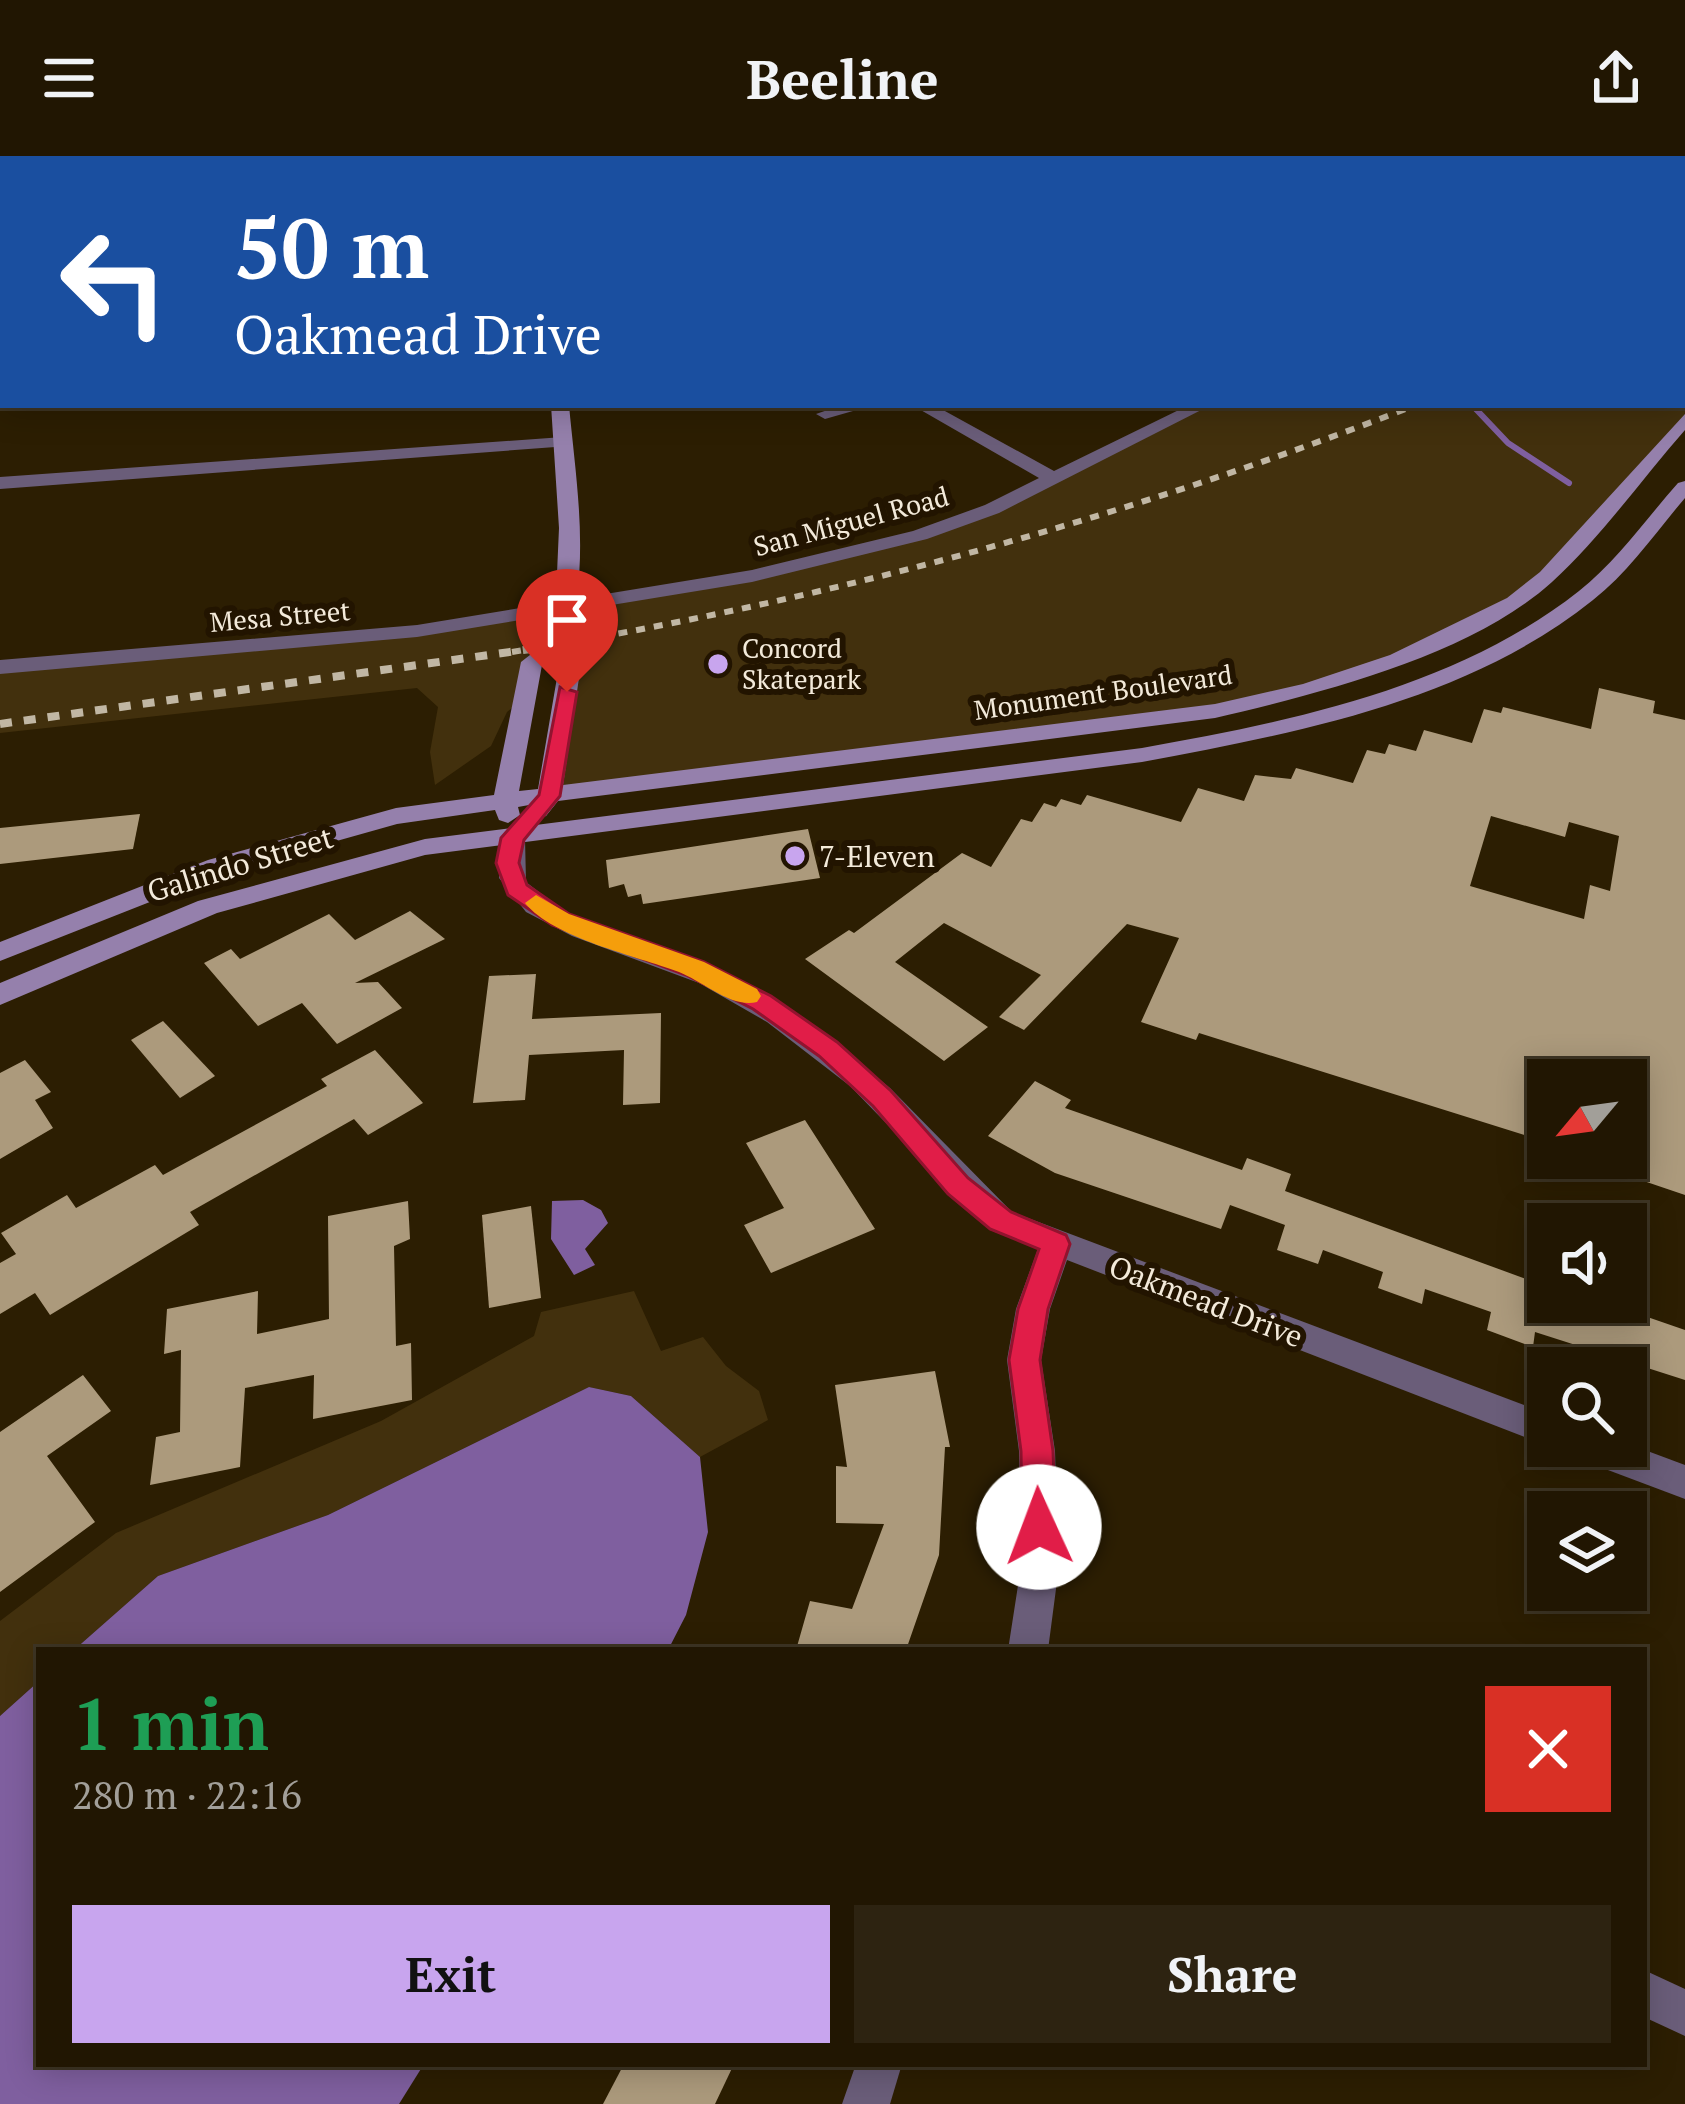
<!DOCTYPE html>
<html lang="en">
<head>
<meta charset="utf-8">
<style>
	body { margin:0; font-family:"PT Serif",serif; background:#2d2311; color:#f1f3f6; height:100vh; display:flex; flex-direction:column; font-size:45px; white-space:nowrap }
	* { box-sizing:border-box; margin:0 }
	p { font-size:39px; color:#a29f99 }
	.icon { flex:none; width:66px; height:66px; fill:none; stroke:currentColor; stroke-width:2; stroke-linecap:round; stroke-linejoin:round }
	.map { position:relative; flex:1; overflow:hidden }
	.drawer { position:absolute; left:36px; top:1491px; width:1611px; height:420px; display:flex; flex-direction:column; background:#211602; border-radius:0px; box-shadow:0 6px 30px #0003,0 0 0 3px #3e3524 }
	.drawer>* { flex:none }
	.guide { position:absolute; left:0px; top:0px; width:1686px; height:252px; box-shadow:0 6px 30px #0003,0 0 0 3px #3e3524; background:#1a4fa0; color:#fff; overflow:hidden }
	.needle { width:78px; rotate:241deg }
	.controls { position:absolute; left:1527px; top:903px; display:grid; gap:24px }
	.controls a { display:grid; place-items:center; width:120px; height:120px; border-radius:0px; background:#211602; box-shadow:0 6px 30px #0003,0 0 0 3px #3e3524; font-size:60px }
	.pin { position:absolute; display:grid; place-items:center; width:102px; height:102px; color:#fff; margin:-123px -51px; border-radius:50% 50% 50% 0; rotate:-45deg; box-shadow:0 0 12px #0007 }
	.pin .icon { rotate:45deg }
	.me { position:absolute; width:132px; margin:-66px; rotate:358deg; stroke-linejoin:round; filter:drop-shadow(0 0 9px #0008) }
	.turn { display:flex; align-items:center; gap:42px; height:252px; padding:0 36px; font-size:54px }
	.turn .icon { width:156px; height:156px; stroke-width:2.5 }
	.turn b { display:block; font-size:84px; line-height:102px }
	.round { display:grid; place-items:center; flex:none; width:126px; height:126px; border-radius:0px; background:#2d2311 }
	.summary { display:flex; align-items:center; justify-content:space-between; height:204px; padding:0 36px }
	h1 { font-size:72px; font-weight:700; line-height:90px; color:#1e9e55 }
	.primary-button { display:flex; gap:24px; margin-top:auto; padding:24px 36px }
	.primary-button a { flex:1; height:138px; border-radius:0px; background:#c8a5ee; color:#111; font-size:48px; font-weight:700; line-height:138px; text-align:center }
	.primary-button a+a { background:#2d2311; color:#f1f3f6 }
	header { display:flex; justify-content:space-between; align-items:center; height:156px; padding:0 36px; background:#211602; font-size:54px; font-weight:700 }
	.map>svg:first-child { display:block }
	.green { fill:#42300d }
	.water { fill:#7f5f9f }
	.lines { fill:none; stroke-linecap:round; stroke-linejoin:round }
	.stream { stroke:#7f5f9f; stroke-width:6 }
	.building { fill:#ac9a7c; fill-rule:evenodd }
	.street { fill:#6a5d79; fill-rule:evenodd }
	.secondary { fill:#9580ac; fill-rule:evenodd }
	.rail-far1 { stroke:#c1b7a4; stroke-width:6; stroke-dasharray:9 9; stroke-linecap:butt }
	.rail { stroke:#c1b7a4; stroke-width:8; stroke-dasharray:12 12; stroke-linecap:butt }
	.route { fill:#e11d48; stroke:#92132f; stroke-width:3 }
	.slow { fill:#f59e0b }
	.poi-dot { fill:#c8a5ee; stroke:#221400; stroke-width:4.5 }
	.labels { text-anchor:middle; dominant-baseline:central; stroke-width:12; stroke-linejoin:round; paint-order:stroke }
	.far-street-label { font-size:27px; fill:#f3eada; stroke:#221400 }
	.far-poi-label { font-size:27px; fill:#f3eada; stroke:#221400; text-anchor:start }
	.poi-label { font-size:30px; fill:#f3eada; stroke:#221400; text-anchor:start }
	.street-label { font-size:30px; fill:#f3eada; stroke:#221400 }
</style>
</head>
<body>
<header><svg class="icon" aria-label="menu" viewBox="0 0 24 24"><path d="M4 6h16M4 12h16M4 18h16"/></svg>Beeline<svg class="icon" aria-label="share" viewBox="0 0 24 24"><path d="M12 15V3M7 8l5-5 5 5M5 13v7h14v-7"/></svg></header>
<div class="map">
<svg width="1685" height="1948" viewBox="0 0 1685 1948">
	<rect width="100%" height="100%" fill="#2c1e02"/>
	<g class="green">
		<polygon points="1683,129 1685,263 1547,420 1398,504 1215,555 549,640 571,503 553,491 532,506 524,542 507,556 491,590 435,629 430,596 438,551 417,532 0,577 0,511 417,475 752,420 920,379 1202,249 1683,249"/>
		<polygon points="634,1135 661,1195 703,1181 726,1210 759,1235 768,1264 700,1301 631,1240 589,1231 328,1359 158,1420 74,1494 39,1494 39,1525 0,1560 0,1465 116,1377 381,1265 534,1180 541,1156"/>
	</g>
	<g class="water">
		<polygon points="583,1044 601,1054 608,1067 585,1093 595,1109 574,1119 551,1083 552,1045"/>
		<polygon points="589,1231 631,1240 700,1301 708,1376 686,1459 668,1494 74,1494 158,1420 328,1359"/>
		<polygon points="39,1525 39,1908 424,1908 399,1948 0,1948 0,1560"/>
	</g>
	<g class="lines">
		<polyline class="stream" points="1472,249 1508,287 1569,327"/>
	</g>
	<g class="building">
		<path d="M1599,532L1655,545L1653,557L1685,564V1039L1626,1019V924H1590L1548,911V973L1537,969L1534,982L1199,877L1196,884L1141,866L1179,782L1127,768L1024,874L999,861L1041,819L944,767L895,806L988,871L944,905L805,803L849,774L854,777L962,697L991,711L1021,663L1032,666L1044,647L1056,651L1061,643L1081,649L1087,639L1181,666L1198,632L1244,645L1255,619L1291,623L1296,612L1353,627L1367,594L1385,598L1389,588L1416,595L1424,574L1472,587L1484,553L1501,557L1503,551L1591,573ZM1491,660L1565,681L1569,666L1619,680L1610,735L1590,729L1584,763L1470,730Z"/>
		<polygon points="140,658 133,693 0,708 0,672"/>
		<polygon points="808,673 820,722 643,748 641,738 628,741 624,728 609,732 606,704"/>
		<polygon points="410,755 445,783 355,827 378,826 402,852 337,888 302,847 258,870 204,807 231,793 240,803 329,758 355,784"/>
		<polygon points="536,818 532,863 661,857 660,947 623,949 624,894 529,899 525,944 473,947 489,820"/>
		<polygon points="163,865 215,920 180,942 131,884"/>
		<polygon points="375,894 423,947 368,979 354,963 190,1056 199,1069 50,1159 35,1137 0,1158 0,1107 16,1098 1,1077 67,1039 76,1052 155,1009 163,1019 327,930 321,923"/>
		<polygon points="25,904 51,936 35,944 53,972 0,1003 0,917"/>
		<polygon points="1035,925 1071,944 1065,952 1242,1014 1247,1002 1291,1018 1285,1035 1548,1131 1548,1146 1604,1146 1685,1174 1685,1224 1535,1176 1533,1191 1487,1174 1491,1156 1425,1133 1422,1148 1378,1132 1383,1116 1323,1094 1318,1108 1277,1094 1285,1069 1230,1049 1221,1073 1055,1017 988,980"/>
		<polygon points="805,964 875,1073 771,1117 744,1069 784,1052 746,987"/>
		<polygon points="408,1045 410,1083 394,1090 396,1190 411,1187 412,1244 313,1263 314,1219 245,1232 240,1311 150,1329 156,1281 180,1276 181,1194 164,1198 167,1153 258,1135 257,1178 329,1163 328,1060"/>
		<polygon points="531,1050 541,1142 489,1152 482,1059"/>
		<polygon points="935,1215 950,1291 945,1291 939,1399 906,1494 796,1494 810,1445 852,1453 884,1368 836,1367 836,1310 847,1311 835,1229"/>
		<polygon points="83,1219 111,1255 47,1300 95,1366 0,1436 0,1276"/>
		<polygon points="624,1908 734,1908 715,1948 603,1948"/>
	</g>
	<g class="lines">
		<g class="street">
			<polygon points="736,0 752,0 754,3 738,3"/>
			<polygon points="853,0 869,0 871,3 855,3"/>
			<polygon points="1127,0 1150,0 1153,3 1130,3"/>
			<rect x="0" y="27" width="3" height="8"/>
			<polygon points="1685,27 1685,35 1683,36 1683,28"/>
			<rect x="1683" y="113" width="2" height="9"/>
			<polygon points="842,249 874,249 825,263 816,258"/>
			<polygon points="912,249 934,249 1054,315 1189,249 1211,249 999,357 927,383 752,426 417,481 0,518 0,504 417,469 752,414 913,375 985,349 1039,322"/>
			<polygon points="563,281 572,286 569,290 0,333 0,321"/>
			<polygon points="513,674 525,682 526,726 566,757 719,813 809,866 890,932 1012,1056 1548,1258 1548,1290 1067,1104 1050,1153 1041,1204 1055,1295 1059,1410 1048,1494 1008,1494 1021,1410 1019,1295 1007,1204 1016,1153 1038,1093 990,1074 850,930 767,866 699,827 572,780 526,756 499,722 501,682"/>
			<polygon points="1626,1287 1685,1309 1685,1343 1576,1302 1571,1290"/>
			<polygon points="1644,1814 1685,1833 1685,1880 1644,1861"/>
			<polygon points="856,1908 902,1908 890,1948 842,1948"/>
		</g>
		<g class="secondary">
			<rect x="538" y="0" width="12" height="3"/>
			<path d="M551,249H569C576,326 592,415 565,489L582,502L563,629L1215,548L1303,528L1390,499L1507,442L1540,416L1685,258V274C1642,323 1601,381 1552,426C1470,500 1321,537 1215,562L558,645L546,660L537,663L525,655L529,649L518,651L520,659L508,667L499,664L495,654L397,668L226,716L0,805V786L208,704L396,652L494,639L521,506L544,488L556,440L559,372ZM554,501L560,504L538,633L519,635L542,509Z"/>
			<path d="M1685,325V342C1655,377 1629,416 1593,444C1467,545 1297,577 1142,606L425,699L217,757L0,849V827L198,745L425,683L1142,592C1293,565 1456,532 1579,435C1617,405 1646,363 1678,327Z"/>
		</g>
		<path class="rail-far1" d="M512,496C823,446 1123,363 1416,249"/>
		<polyline class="rail" points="0,568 531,493"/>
	</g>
	<polygon class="route" points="560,531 577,536 560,640 524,684 519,707 527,729 569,758 704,806 771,840 837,886 891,935 968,1022 1011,1056 1066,1079 1070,1088 1048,1153 1040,1204 1053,1295 1056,1371 1051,1383 1039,1387 1027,1383 1022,1371 1021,1295 1009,1204 1018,1153 1039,1093 990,1073 948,1038 873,950 819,900 753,853 686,819 552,769 508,739 496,707 501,682 539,639"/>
	<path class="slow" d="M536,739L569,758L704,806L757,833L761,840L757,846C733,853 702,825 679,816C637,800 553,782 525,747Z"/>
	<g class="poi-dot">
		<circle cx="718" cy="508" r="12"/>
		<circle cx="795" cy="700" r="12"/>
	</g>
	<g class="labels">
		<g class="far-street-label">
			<text transform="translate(851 365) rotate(-15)">San Miguel Road</text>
			<text transform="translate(280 460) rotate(-5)">Mesa Street</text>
			<text transform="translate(1103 536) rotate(-8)">Monument Boulevard</text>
		</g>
		<g class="far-poi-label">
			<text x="742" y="492">Concord<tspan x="742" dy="31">Skatepark</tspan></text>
		</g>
		<g class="poi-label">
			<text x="819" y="700">7-Eleven</text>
		</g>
		<g class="street-label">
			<text transform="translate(240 708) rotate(-17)">Galindo Street</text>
			<text transform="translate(1206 1145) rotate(21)">Oakmead Drive</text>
		</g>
	</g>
</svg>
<div class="controls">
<a><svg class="needle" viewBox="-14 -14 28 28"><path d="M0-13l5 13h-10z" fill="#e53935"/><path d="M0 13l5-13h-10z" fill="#a29f99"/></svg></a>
<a><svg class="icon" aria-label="sound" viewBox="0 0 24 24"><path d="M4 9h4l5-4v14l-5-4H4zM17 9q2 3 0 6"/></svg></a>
<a><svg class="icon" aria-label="search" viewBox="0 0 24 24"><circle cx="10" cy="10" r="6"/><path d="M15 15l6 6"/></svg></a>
<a><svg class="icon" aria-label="layers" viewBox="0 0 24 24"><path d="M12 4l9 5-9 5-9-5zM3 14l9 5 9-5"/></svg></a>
</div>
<div class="pin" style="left:567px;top:536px;background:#d93025"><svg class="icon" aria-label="arrive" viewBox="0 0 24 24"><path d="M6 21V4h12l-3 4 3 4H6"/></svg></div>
<svg class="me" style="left:1039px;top:1371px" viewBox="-20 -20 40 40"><circle r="19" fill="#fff"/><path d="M0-13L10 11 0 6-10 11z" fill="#e11d48"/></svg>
<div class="guide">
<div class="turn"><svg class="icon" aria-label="left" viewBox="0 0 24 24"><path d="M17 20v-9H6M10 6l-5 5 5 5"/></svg><div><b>50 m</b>Oakmead Drive</div></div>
</div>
<section class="drawer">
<div class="summary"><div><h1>1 min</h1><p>280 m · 22:16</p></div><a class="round" style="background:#d93025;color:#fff"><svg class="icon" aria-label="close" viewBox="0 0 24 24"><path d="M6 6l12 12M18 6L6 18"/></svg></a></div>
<div class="primary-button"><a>Exit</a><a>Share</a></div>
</section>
</div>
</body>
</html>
